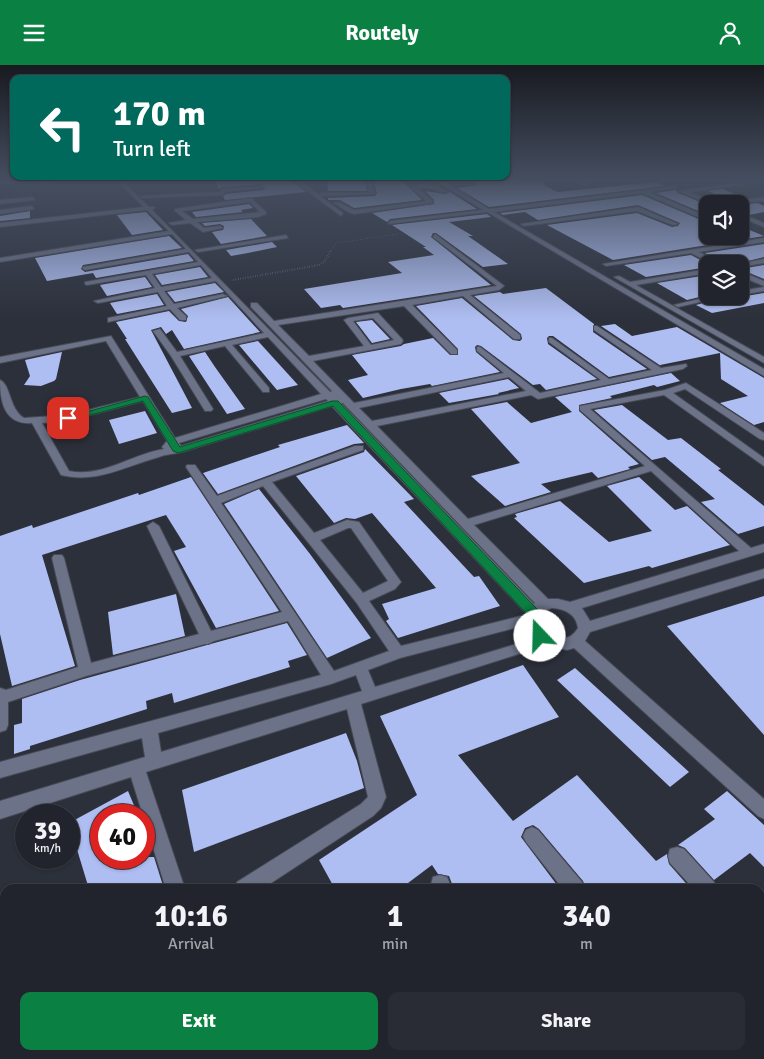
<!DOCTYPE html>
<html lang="en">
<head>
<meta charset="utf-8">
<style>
	body { margin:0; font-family:Signika,sans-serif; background:#292c34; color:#f1f3f6; height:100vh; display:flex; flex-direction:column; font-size:19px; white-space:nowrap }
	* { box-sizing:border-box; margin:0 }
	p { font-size:16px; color:#a2a4a9 }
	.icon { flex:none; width:28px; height:28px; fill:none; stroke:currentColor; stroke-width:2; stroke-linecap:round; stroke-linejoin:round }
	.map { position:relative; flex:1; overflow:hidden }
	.drawer { position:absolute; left:0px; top:819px; width:765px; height:176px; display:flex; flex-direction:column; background:#21242c; border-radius:15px 15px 0 0; box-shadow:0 1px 4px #0004,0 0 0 1px #3e4148 }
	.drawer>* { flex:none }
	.top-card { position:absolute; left:10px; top:10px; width:500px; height:105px; border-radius:10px; box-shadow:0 1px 4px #0004,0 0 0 1px #3e4148; background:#00695c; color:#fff; overflow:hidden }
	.buttons { position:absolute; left:699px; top:130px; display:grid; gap:10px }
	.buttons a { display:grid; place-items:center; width:50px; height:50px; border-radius:10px; background:#21242c; box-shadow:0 1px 4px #0004,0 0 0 1px #3e4148; font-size:25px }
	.speed { position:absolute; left:15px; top:739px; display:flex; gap:10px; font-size:25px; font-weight:700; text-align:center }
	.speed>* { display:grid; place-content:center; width:65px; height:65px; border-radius:50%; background:#21242c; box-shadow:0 1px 4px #0004,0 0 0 1px #3e4148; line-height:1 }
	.speed small { font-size:12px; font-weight:400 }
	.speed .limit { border:8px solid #d22; background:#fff; color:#111 }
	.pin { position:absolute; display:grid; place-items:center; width:42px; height:42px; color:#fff; margin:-21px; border-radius:10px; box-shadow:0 2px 8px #0006 }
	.me { position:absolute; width:55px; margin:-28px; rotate:339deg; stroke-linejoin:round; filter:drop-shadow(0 0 4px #0008) }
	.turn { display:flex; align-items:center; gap:18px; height:105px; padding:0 20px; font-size:22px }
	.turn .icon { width:65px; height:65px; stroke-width:2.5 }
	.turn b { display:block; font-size:35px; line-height:42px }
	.eta { display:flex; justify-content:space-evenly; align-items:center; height:85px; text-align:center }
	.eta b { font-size:30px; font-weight:800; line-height:35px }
	.primary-button { display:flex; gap:10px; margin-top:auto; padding:10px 20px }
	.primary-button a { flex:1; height:58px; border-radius:10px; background:#0b8043; color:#fff; font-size:20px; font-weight:800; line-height:58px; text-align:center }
	.primary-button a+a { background:#292c34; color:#f1f3f6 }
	header { display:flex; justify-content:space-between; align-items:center; height:65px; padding:0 20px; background:#0b8043; color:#fff; font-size:22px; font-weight:800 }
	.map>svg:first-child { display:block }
	.building { fill:#afbef2 }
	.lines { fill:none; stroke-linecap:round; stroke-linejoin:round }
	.minor-casing { stroke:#484b56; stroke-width:2 }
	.path-far1 { stroke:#7a7d87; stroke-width:1; stroke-dasharray:0.5 2; stroke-linecap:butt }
	.path { stroke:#7a7d87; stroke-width:2; stroke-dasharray:0.5 2; stroke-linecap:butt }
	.minor { fill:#6c7288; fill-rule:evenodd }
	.route { fill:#0b8043; stroke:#07532c }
</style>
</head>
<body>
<header><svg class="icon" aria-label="menu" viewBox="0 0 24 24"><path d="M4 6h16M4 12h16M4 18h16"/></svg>Routely<svg class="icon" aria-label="person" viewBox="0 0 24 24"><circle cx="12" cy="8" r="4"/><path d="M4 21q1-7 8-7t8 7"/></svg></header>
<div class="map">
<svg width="764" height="994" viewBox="0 0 764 994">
	<rect width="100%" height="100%" fill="#2c303b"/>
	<g class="building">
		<polygon points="215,116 292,116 306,127 225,135 223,131 226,129 263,125 265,123 261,119 222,122 219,124"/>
		<polygon points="327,116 365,116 367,126 328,126"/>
		<polygon points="373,116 400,116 409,122 422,135 354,143 340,135 328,135 328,133 375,131 377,128"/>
		<polygon points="471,116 544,116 545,121 558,127 656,117 665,121 489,142 457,123 478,120"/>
		<polygon points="723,124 744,133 728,135 708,126"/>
		<polygon points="676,125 678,128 708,140 708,150 656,128"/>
		<polygon points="425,126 445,129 450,127 477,144 390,154 387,157 372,148 434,139 434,135"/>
		<polygon points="642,130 708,158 708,171 740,171 740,161 764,171 613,195 547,160 637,148 672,162 678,161 680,158 638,140 538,155 525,147 503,150 500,148"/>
		<polygon points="758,138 764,141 764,147 749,150 740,146 740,140"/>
		<polygon points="249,139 253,143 241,145 243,147 196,152 192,147"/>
		<polygon points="30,146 30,153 0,156 0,151"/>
		<polygon points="146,147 163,165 132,170 117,150"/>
		<polygon points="487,149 491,152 449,157 473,171 468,171 508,199 483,202 436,168 433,168 431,172 491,220 343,243 340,240 321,243 304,224 402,208 388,197 434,190 423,182 426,182 392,160"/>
		<polygon points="251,154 267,171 221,179 212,167 223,165 224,161 220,159 205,161 202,158"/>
		<polygon points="169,171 182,183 83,200 81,204 85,207 188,189 194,196 96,213 93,208 47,216 35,193"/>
		<polygon points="272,177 277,182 248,188 231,191 226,185"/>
		<polygon points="764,179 764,192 736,199 724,199 705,188"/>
		<polygon points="691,190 708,199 708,202 646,212 624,200"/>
		<polygon points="764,200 764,214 740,204"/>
		<polygon points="200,202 208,212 162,220 155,210"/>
		<polygon points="708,210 708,230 687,235 657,218"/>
		<polygon points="145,212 152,222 107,231 100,220"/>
		<polygon points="215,218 224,227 175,237 167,227"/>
		<polygon points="546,223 594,259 593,267 647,304 609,312 553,271 549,271 547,273 548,279 597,314 546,325 540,319 533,320 481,281 477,280 475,282 476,287 500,307 432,321 430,319 401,324 363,333 348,315 368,310 352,290 401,281 404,279 433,273 450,290 458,290 458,284 416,241 462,233 513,275 520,276 522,274 521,269 474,231 500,227 503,229"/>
		<polygon points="764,228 764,238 712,248 696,240 729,231 740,232"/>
		<polygon points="157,229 164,240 117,249 110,238"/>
		<polygon points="228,232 260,267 184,284 172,265 166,269 161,262 151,265 192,343 172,348 125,274 127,274 116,257 169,246 179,256 186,257 188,251 181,244"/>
		<polygon points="372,255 390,274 372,278 356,257"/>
		<polygon points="615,259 632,271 677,262 764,313 764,357 754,360 720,338 748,331 721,314 720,288 660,300 661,301 601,261"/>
		<polygon points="258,276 298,320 277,325 239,280"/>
		<polygon points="62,287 56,314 54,316 41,321 24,320 30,311 25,295"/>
		<polygon points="205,287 215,302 245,344 227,349 189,291"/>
		<polygon points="671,308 680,316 657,322 654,320 610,331 612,333 579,340 579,346 639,399 628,402 630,404 598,413 592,407 541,419 551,427 505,441 471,411 520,398 471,344 507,337 531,358 572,347 555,332"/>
		<polygon points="508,314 519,323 498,328 499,329 449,338 439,328"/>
		<polygon points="622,340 668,375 681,373 721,404 718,405 764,441 764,461 738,469 701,437 715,434 665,392 652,395 594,345"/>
		<polygon points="145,346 157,368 119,379 109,355"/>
		<polygon points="347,360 364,378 354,379 218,429 203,408 280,382 278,380"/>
		<polygon points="365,384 414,434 404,437 474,512 479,511 500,541 398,573 386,556 389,554 382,539 436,523 372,448 355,454 346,453 334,458 296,411 364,387"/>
		<polygon points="191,412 279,546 216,563 174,486 186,482 166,450 42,490 75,601 12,621 0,569 0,471 32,460 33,463 138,428 139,430"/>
		<polygon points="639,412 675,445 687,441 730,480 652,503 649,501 584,518 514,453 517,452 515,449 560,436 609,477 652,466 607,421"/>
		<polygon points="259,424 310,489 371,573 327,593 224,439"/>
		<polygon points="176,529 185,571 113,590 108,547"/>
		<polygon points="764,531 764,670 667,561"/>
		<polygon points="287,558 307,590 288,596 290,602 174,638 172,628 146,636 147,644 30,681 30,684 14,689 14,660 22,658 22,634 80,615"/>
		<polygon points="523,600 559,652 458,690 513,756 577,710 656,796 667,789 669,799 691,824 586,824 583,816 539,764 533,760 525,763 521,772 560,824 454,824 449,811 438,809 432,800 400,824 335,824 319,795 417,730 380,651"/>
		<polygon points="575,603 689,707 670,722 557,615"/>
		<polygon points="346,668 357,696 364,723 194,787 182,725"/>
		<polygon points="128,726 138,750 101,750 101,792 154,792 164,824 89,824 69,758"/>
		<polygon points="727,726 764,760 764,802 750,788 714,815 685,783 678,780 715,754 704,744"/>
	</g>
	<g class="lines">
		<defs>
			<g id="minor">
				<polygon points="68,116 66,117 0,119 0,117"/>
				<path d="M117,116H122L149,142H155L152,145L330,327L332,326L251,242V238H257L274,256L497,221L433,172L435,169L503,220L504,221L499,225L470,230L520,270V274H514L463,231L412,240L457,285V289H451L404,241L278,260L309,291L364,281L344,255L348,253L378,248L402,274L403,276L401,279L313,296L354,338L504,308L477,286V282H480L540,328L601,315L549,277V273H552L609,314L652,305L594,265V261H597L661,303L686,299L687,301L683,304L538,334L531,330L377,361L468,454L645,401L580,345V341L665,325L686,318L764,368V375L760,374L685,324L673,328L764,393V401L664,330L590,344L751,483L764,479V487L582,543L590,556L764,504V513L590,567L585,576L764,734V754L758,751L574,583L567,585L547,580L361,639L386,732L381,743L373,751L262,824H235L237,817L361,739L368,732L347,644L146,707L185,824H166L131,712L0,754V736L145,692L142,673L0,713V697L321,610L288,556L214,576L208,579H205L86,611L8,637V660L6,665L0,667V623L6,625L78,602L52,493L54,490H62L64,493L91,598L199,569L147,461L153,457L159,461L211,566L282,547L186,402L187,400H195L217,431L355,381H363V385L272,417L314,468L347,455L359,457L401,517L395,524L369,536L401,581L525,550L526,548L332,341L182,387C174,389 166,389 159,392C126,401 96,419 61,410L32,358C5,360 0,338 0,315C11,320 9,344 24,353L68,350L140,332L106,276L0,298V292L111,271L175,373L321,329L268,272L232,280L269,323V327H263L225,281L180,291L213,344L211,346H205L171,291L153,266L160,264L177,287L264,268L216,216L164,226L174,239L223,229L227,231L177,243L186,251V255H180L170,244L108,257V253L167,241L158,227L98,238L94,236L155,223L146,210L87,220L85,219V217L198,197L189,187L85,205L83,204V202L186,184L172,169L0,197V193L169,166L147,145L0,162V158L144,142ZM201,200L212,213L161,222L152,209ZM373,253L394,275L371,280L353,256ZM509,312L526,326L372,356L359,343ZM326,334L328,336L181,381L179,378ZM143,336L167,376L162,382L164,384C132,389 102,413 69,406L42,358L68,356ZM341,338H343L535,538L534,539ZM651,406L739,486L570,537L558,534H548L474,460ZM263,421L356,537L389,586L334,606L221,438ZM348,463H351L388,516L363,528L320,475ZM552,543C565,544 576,549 578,563C566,583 543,571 538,552L541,547ZM526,560L536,573L375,622L368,605L400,593ZM356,610L362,626L161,687L158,668L331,619Z"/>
				<polygon points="294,116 300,116 319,130 321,128 369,128 367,116 371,116 375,129 320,131 343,148 341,151"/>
				<polygon points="436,116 442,116 489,144 677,121 675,123 649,127 708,152 708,156 642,128 494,147 764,304 764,311 487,147 388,159 390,156 483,145"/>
				<polygon points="575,116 582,116 588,120 584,121"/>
				<polygon points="750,116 764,117 690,127 716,139 709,139 679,126"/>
				<path d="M425,119L439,122L448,127C442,129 430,121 418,123L433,136V138L354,149L348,147L334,138L339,137L354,145L426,136L411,123Z"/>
				<polygon points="261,121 263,123 225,127 222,130 143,133 140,131 219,127 222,124"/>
				<polygon points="707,128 728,137 764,132 764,136 723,139 705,131"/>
				<polygon points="33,132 35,135 0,139 0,135"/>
				<path d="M251,133L266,147V149L258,152L197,157L204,163L220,161L223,163L203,167L190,158L172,160L169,158L186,155L175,146V144ZM250,137L260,147L193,154L182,146Z"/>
				<polygon points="32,141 34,144 0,149 0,145"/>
				<polygon points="638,142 678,159 673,160 637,146 524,161 521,159"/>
				<polygon points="740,148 764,158 764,162 740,152"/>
				<polygon points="286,170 288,173 198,187 195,185"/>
				<polygon points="764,173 764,177 699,187 722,199 713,199 691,188 606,201 603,199"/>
				<polygon points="764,194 764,198 740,202 740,199 738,199"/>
				<polygon points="708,204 708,208 636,220 764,292 764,298 614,212 619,211 630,217"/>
				<polygon points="740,206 764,216 764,221 740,211"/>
				<polygon points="764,222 764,226 740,230 740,226"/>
				<polygon points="712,231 727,231 678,242 674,240"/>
				<polygon points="532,762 538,765 582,817 584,824 563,824 526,777 523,771 526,765"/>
				<polygon points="677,782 684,784 714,817 716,824 694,824 670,798 668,791 670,784"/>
				<polygon points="440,810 447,812 452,824 432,824 431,819 433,812"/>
				<polygon points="760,872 764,874 764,896 760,895"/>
				<polygon points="228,990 250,990 251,994 229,994"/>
				<polygon points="385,990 408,990 409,994 386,994"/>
				<polygon points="540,990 563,990 564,994 541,994"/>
				<polygon points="696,990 720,990 721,994 697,994"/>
			</g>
		</defs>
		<use href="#minor" class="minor-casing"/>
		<polyline class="path-far1" points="330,187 336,178 398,169"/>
		<polyline class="path" points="233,215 319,200 324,197 331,186"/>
		<use href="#minor" class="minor"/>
	</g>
	<linearGradient id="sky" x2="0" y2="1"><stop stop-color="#181a20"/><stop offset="0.45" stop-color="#454e60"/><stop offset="1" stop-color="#454e60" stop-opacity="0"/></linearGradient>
	<rect width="764" height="255" fill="url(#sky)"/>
	<polygon class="route" points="145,331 148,332 180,382 332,336 338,336 537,544 539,547 538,559 547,571 545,574 536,574 525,560 526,548 333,341 178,388 173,386 143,336 68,356 64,353"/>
</svg>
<div class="buttons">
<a><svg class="icon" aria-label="sound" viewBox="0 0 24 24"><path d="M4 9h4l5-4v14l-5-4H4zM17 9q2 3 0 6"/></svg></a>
<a><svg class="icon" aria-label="layers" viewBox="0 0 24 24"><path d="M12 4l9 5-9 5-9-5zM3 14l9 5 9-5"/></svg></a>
</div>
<div class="speed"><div>39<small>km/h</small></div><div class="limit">40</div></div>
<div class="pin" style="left:68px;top:353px;background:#d93025"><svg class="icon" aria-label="arrive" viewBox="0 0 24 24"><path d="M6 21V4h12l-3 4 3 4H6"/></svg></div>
<svg class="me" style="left:540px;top:571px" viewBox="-20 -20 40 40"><circle r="19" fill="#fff"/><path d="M0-13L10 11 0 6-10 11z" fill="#0b8043"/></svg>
<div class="top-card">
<div class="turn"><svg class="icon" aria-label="left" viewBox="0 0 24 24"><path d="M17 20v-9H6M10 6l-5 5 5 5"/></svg><div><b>170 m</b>Turn left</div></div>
</div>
<section class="drawer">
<div class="eta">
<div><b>10:16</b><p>Arrival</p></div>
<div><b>1</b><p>min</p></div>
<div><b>340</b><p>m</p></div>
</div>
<div class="primary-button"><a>Exit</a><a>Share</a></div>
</section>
</div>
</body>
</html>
